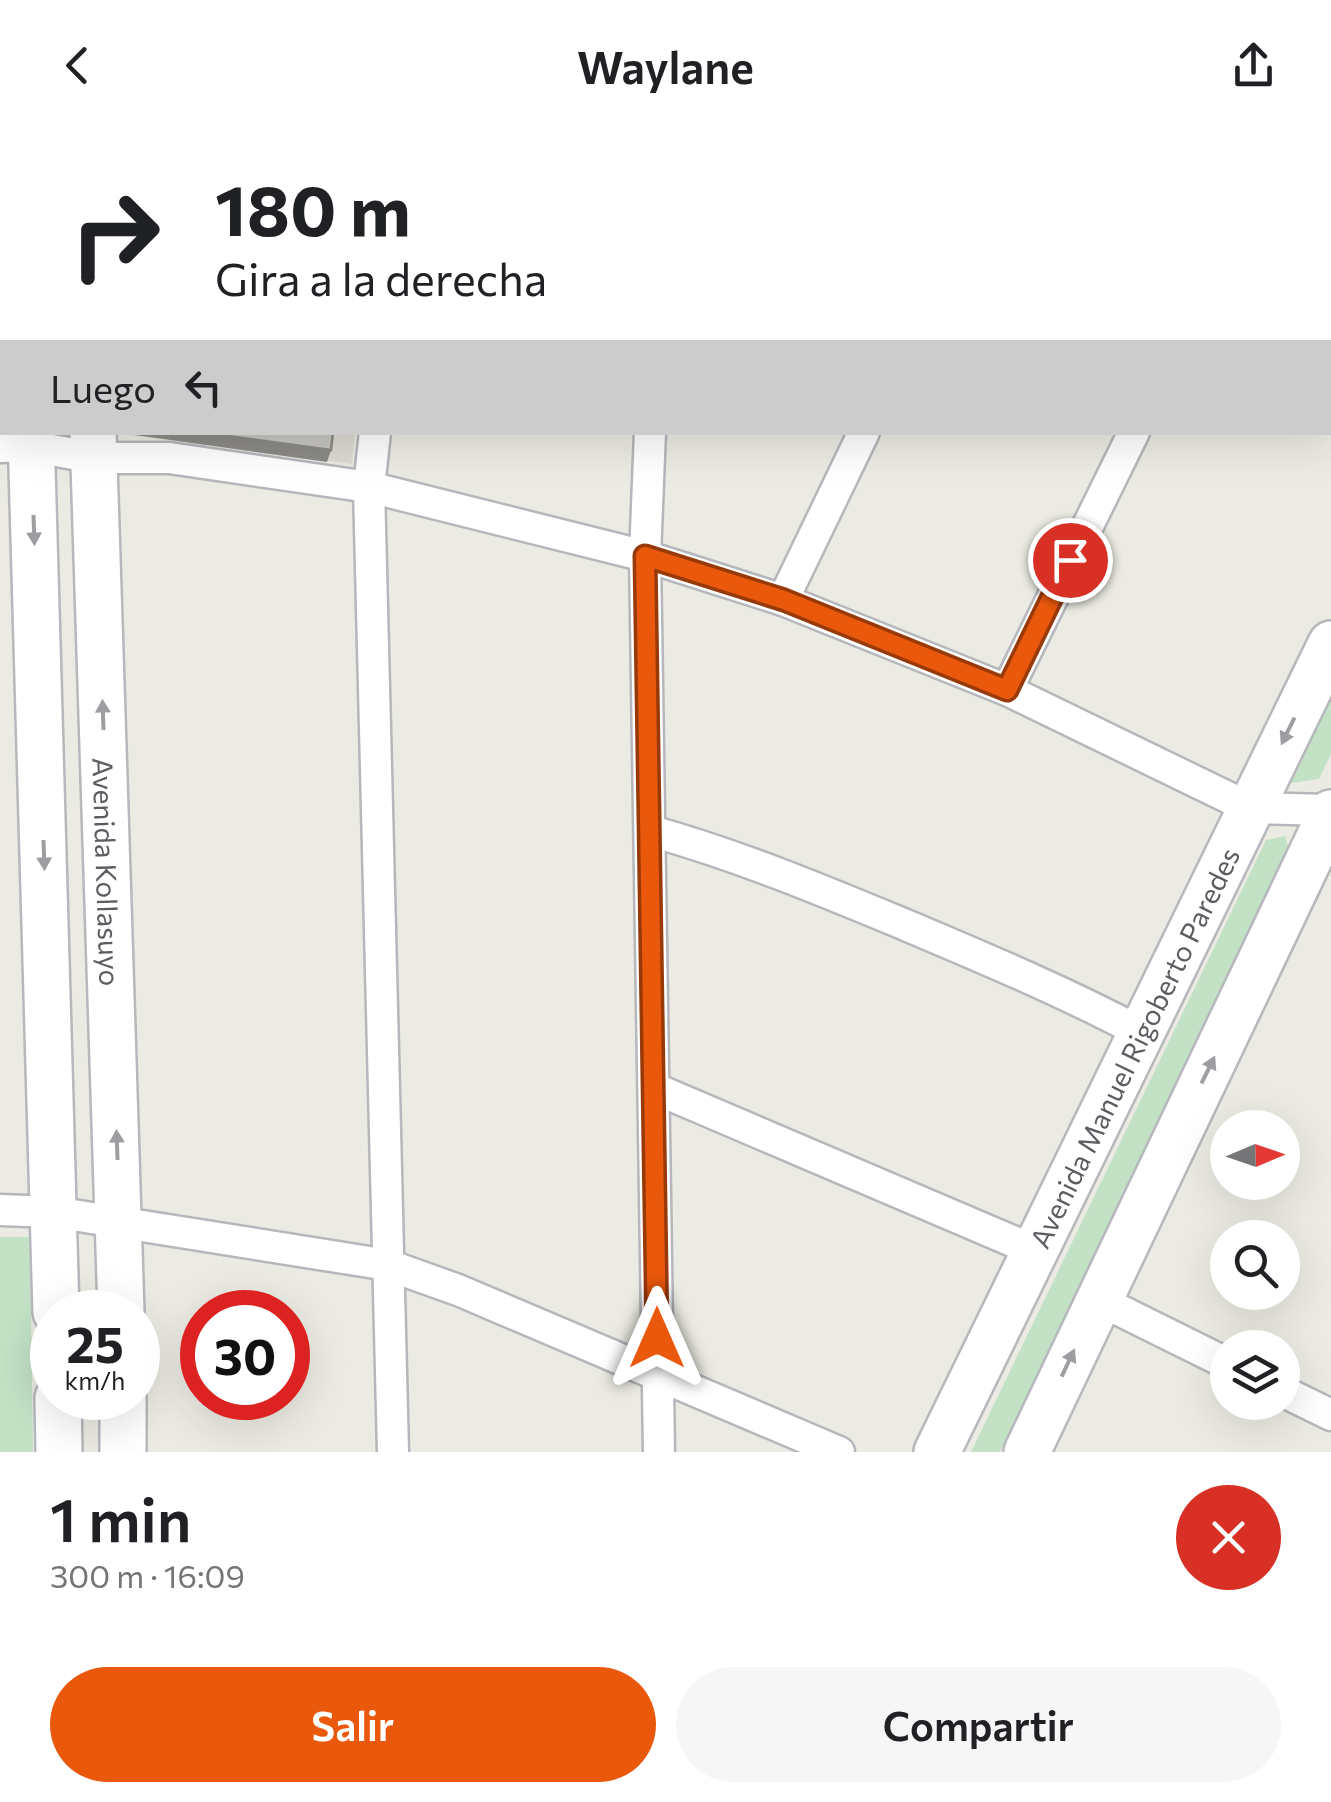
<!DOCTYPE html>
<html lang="es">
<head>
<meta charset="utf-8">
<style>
	body { margin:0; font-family:Commissioner,sans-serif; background:#f6f6f6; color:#202124; height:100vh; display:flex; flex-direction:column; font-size:38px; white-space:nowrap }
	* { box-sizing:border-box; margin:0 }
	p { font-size:32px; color:#757577 }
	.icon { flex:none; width:55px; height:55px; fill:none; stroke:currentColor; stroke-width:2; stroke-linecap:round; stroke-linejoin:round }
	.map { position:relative; height:1322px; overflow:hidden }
	.panel { display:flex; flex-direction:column; background:#fff; flex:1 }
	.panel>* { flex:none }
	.banner { position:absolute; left:0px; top:0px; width:1332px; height:305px; box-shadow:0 10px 40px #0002; background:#fff; color:#202124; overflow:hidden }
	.needle { width:65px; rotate:88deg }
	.controls { position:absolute; left:1210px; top:980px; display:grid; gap:20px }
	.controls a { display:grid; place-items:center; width:90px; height:90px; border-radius:50%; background:#fff; box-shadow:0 10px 40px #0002; font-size:50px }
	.speed { position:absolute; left:30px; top:1160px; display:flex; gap:20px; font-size:50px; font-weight:700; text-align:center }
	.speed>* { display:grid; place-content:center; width:130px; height:130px; border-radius:50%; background:#fff; box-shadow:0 10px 40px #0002; line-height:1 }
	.speed small { font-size:25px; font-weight:400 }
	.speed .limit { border:15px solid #d22; background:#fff; color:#111 }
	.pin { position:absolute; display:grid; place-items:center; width:85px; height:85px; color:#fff; margin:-42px; border:5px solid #fff; border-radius:50%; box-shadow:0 2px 10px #0007 }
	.me { position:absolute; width:110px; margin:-55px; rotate:0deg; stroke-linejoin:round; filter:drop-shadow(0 0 8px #0008) }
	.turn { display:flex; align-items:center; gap:35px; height:210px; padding:0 50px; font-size:45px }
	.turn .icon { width:130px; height:130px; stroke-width:2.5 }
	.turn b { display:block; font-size:70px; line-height:85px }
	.then { display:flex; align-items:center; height:95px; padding:0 50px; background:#0003; gap:20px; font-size:38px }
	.round { display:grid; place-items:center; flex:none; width:105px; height:105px; border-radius:52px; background:#f6f6f6 }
	.overview { display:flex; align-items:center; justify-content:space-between; height:170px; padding:0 50px }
	h1 { font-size:60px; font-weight:600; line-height:75px }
	.cta { display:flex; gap:20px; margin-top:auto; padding:20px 50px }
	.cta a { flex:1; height:115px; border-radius:60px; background:#ea580c; color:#fff; font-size:40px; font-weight:600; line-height:115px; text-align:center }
	.cta a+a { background:#f6f6f6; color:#202124 }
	header { display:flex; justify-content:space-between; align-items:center; height:130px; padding:0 50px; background:#fff; font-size:45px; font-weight:600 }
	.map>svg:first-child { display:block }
	.education { fill:#dcdad1 }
	.green { fill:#c2e1c5 }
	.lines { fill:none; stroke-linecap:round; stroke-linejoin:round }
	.street-casing { stroke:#b5b7bc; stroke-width:35 }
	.secondary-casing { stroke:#b6b8bd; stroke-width:50 }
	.street { stroke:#fff; stroke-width:30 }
	.secondary { stroke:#fff; stroke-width:45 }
	.shaded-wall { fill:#8b8a86 }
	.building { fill:#c7c5c0; stroke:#8b8a86; stroke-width:2.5 }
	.oneway { fill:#9d9ea1 }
	.route-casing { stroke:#983908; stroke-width:25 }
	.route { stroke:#ea580c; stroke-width:18 }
	.labels { text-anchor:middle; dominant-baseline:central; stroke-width:10; stroke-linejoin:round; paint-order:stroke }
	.street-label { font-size:28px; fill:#5b5d62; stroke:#fff }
</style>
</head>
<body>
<header><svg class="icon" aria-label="back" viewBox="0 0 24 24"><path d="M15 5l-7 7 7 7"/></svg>Waylane<svg class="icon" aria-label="share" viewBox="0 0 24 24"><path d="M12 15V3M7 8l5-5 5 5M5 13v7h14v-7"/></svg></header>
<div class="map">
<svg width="1331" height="1322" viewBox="0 0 1331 1322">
	<rect width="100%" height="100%" fill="#ecebe3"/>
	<g class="education">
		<polygon points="110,0 414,0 413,2"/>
		<polygon points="114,303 355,303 352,334"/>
	</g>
	<g class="green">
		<polygon points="1331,569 1331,624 1319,649 1291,653"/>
		<polygon points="1285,706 1291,726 1000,1322 971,1322 1266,710"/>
		<polygon points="0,1107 30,1107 33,1322 0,1322"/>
	</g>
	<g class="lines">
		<defs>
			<g id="street">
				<polyline points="1126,0 1132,2"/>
				<polyline points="1203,0 1208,2"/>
				<polyline points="435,2 436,0"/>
				<polyline points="718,2 719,0"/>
				<polyline points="1008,2 1009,0"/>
				<polyline points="1276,2 1278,0"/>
				<polyline points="1330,53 1331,53"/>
				<polyline points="1330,89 1331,89"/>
				<polyline points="375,302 369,357 393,1322"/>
				<polyline points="650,302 645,426 659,1322"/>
				<polyline points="0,317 31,316 94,328 169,328 369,357 645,426 783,470 1007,560 1250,678 1331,680"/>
				<polyline points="783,470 864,302"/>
				<polyline points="1007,560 1134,302"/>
				<path d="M651,701C737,725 819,759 901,793C984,828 1065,862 1144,904"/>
				<polyline points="656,959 1038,1122"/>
				<polyline points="0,1080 54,1082 388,1135 458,1160 839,1322"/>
				<polyline points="1097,1169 1228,1234"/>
				<polyline points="1282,1261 1331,1285"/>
			</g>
			<g id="secondary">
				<polyline points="24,0 24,2"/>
				<polyline points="83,0 83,2"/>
				<polyline points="31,302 56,1182"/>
				<path id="s1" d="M93,302L121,1182"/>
				<polyline points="58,1268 59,1322"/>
				<polyline points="123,1268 123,1322"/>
				<path id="s2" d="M937,1322L1331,514"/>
				<polyline points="1027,1322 1331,683"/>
			</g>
		</defs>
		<use href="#street" class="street-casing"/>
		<use href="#secondary" class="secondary-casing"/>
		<use href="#street" class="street"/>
		<use href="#secondary" class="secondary"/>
	</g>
	<polygon class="shaded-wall" points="114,302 200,302 331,320 327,332"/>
	<polygon class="building" points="200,302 333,302 331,320"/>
	<defs><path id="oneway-solid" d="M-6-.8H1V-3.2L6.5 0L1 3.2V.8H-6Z" transform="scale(2.5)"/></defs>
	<g class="oneway">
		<use href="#oneway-solid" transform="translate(34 400) rotate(88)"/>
		<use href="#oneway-solid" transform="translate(103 585) rotate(-92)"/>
		<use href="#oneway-solid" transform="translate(1288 601) rotate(116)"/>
		<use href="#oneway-solid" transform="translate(44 725) rotate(88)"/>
		<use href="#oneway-solid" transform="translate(1208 940) rotate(-64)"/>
		<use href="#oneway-solid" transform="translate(117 1015) rotate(-92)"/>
		<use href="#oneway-solid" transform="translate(1068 1233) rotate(-65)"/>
	</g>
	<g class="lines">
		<defs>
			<polyline id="route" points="657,1208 645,426 784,470 1007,560 1070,430"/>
		</defs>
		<use href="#route" class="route-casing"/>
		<use href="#route" class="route"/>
	</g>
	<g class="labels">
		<g class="street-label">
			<text stroke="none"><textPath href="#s1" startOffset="440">Avenida Kollasuyo</textPath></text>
			<text stroke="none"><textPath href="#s2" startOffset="450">Avenida Manuel Rigoberto Paredes</textPath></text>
		</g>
	</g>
</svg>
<div class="controls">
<a><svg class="needle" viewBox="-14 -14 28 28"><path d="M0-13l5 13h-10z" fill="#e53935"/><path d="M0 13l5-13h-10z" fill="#757577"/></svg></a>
<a><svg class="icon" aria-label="search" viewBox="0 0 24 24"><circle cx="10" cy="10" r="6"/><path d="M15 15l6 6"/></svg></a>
<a><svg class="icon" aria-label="layers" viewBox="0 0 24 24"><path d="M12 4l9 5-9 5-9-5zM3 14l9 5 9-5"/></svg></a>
</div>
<div class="speed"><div>25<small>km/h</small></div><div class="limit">30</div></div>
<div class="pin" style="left:1070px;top:430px;background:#d93025"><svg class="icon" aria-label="arrive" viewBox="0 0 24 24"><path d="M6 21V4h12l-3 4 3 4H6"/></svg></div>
<svg class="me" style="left:657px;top:1208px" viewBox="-20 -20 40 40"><path d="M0-17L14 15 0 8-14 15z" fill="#ea580c" stroke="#fff" stroke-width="4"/></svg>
<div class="banner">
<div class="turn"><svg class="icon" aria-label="right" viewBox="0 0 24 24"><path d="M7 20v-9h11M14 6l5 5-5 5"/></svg><div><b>180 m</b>Gira a la derecha</div></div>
<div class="then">Luego<svg class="icon" aria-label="left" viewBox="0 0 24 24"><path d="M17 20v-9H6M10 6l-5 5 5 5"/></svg></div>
</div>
</div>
<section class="panel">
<div class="overview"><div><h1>1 min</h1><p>300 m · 16:09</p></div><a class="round" style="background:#d93025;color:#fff"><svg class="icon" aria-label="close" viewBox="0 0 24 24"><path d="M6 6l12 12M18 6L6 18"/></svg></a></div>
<div class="cta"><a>Salir</a><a>Compartir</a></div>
</section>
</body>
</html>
